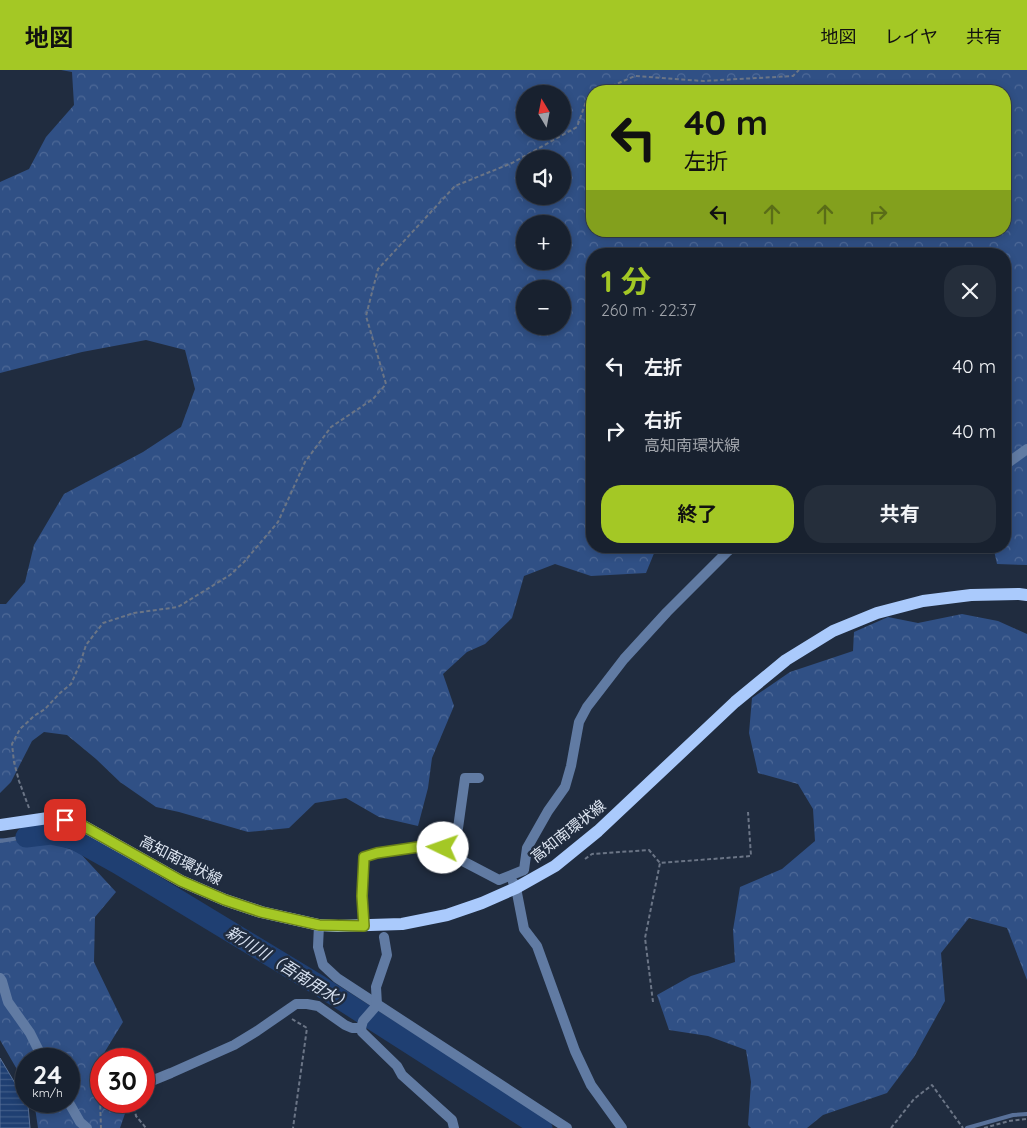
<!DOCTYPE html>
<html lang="ja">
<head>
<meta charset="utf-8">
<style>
	body { margin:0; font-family:Quicksand,"Noto Sans JP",sans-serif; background:#252e3b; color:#f1f3f6; height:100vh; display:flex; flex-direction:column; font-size:19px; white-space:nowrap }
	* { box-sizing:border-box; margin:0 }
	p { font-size:16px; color:#9fa3aa }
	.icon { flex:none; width:28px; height:28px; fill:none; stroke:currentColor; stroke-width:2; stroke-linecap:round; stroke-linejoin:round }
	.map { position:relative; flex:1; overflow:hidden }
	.sheet { position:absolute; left:586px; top:178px; width:425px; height:305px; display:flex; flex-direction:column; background:#18212f; border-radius:20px; box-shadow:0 2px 8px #0003,0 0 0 1px #363e4b }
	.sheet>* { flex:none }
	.banner { position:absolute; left:586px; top:15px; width:425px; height:152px; border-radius:20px; box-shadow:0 2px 8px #0003,0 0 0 1px #363e4b; background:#a4c825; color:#111; overflow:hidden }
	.needle { width:32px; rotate:350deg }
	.controls { position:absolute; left:516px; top:15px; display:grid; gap:10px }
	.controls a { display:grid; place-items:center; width:55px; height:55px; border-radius:50%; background:#18212f; box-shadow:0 2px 8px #0003,0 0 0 1px #363e4b; font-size:25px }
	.speed { position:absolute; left:15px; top:978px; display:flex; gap:10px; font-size:25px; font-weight:700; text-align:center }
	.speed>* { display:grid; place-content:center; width:65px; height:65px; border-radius:50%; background:#18212f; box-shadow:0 2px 8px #0003,0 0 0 1px #363e4b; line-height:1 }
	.speed small { font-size:12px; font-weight:400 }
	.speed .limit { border:8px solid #d22; background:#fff; color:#111 }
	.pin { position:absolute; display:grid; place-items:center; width:42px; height:42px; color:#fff; margin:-21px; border-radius:10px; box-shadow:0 2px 8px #0006 }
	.me { position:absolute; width:55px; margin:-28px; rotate:273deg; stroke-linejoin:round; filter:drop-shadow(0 0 4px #0008) }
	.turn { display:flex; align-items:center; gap:18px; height:105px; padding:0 15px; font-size:22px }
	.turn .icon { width:65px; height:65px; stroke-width:2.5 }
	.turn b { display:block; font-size:35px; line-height:42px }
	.lanes { display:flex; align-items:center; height:48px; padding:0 15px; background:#0003; justify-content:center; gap:25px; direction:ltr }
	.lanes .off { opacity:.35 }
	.round { display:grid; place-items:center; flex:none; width:52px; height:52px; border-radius:20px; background:#252e3b }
	.headline { display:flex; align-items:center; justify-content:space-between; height:85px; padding:0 15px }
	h1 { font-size:30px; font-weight:700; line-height:38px; color:#a4c825 }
	.action { display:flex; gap:10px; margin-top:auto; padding:10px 15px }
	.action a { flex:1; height:58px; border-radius:20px; background:#a4c825; color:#111; font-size:20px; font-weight:700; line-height:58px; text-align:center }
	.action a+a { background:#252e3b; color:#f1f3f6 }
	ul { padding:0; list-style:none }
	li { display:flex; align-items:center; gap:15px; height:65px; padding:0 15px }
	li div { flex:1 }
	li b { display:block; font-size:19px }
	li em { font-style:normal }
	header { display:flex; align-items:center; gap:30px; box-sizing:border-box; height:70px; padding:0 25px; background:#a4c825; color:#111 }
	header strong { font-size:24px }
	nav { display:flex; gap:28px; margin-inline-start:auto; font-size:18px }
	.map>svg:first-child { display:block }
	.forest { fill:url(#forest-crowns); fill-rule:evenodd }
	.water { fill:url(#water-rules); stroke:#597199 }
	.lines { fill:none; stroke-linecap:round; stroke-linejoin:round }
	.stream { stroke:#597199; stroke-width:4 }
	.river { stroke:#1f3f72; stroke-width:21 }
	.path { stroke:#6b7586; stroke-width:2; stroke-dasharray:4 2.5; stroke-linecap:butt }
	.street { stroke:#617ba3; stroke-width:10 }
	.primary { stroke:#aacafc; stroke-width:12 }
	.route-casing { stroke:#6b8218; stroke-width:12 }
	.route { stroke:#a4c825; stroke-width:9 }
	.labels { text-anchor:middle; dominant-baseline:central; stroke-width:5; stroke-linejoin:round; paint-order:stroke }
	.street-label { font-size:15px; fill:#dfe7f3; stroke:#202c3f }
	.water-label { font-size:16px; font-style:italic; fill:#d8e2f2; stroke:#202c3f }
</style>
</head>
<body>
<header>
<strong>地図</strong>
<nav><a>地図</a><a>レイヤ</a><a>共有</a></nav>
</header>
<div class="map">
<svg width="1027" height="1058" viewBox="0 0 1027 1058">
	<defs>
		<pattern id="forest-crowns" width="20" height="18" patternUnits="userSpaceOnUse" patternTransform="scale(1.25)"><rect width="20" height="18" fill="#305085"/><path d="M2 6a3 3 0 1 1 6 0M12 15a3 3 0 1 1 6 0" fill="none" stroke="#4e6997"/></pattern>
		<pattern id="water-rules" width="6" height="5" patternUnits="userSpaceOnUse" patternTransform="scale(1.25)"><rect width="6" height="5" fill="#1f3f72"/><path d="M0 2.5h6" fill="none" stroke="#3f5b87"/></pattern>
	</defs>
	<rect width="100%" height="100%" fill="#202c3f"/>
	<g class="forest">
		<path d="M61,0H1027V495L997,494L993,476H1005V184H592V476H657L646,503L591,506L555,494L524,506L512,548L485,574L467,582L443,604L454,636L432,688L428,718L418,756L379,747L346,728L315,733L289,758L248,762L179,742L156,737L120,712L96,689L67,665L44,662L32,671L11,712L0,723V534H6L25,512L34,475L64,424L143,382L181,357L195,319L185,280L146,270L82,282L0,303V112L29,99L46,67L74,35L72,2ZM592,21H1005V161H592ZM525,24H562V61H525ZM525,89H562V126H525ZM525,154H562V191H525ZM525,219H562V256H525Z"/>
		<polygon points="962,544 998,551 1027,564 1027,910 1007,858 969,848 941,883 945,931 914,987 887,1023 823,1045 807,1058 751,1058 748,1055 751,1012 746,980 708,966 669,960 657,925 691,906 735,892 733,860 740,817 782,799 815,771 813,739 798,714 758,703 749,663 752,628 790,602 853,581 854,562 888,547 918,553"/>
		<polygon points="0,768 17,771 46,771 79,782 116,822 95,847 94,892 123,952 101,988 101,1031 128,1031 129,1032 120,1058 38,1058 34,1031 69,1031 69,989 26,989 26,1015 0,970"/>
	</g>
	<polygon class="water" points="0,988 28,1035 30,1058 0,1058"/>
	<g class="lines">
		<g class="stream">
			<polyline points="0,771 26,767"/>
			<polyline points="967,1058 1013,1045 1027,1044"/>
		</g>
		<polyline class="river" points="26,767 51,764 74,769 117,793 320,916 542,1058"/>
		<g class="path">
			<polyline points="600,21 635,6 703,11 793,6 799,0"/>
			<polyline points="29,738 19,711 14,692 12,674 20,659 34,646 45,639 60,623 71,614 80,594 86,575 103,553 134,543 178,537 230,505 244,492 278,452 305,392 331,357 373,329 386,314 366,246 378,199 455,116 512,93 577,57 588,26 592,24"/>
			<polyline points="585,789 592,784 649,780 660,793 751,786 748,742"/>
			<polyline points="653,932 645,868 660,793"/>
			<polyline points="292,949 307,958 293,1058"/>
			<polyline points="101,1030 100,1030 101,1058"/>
			<polyline points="133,1031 136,1046 146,1058"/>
			<polyline points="891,1058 914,1029 932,1015 963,1058"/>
			<polyline points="984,1058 1009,1051 1027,1049"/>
		</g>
		<g class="street">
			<polyline points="1005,395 1027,379"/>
			<polyline points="443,778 458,758 465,708 479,708"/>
			<polyline points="513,812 516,818 524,859 537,876 575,981 591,1015 622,1058"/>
			<polyline points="319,855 318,877 323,895 337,908 567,1058"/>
			<polyline points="364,855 362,826 364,787 377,783 425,776 443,778 455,787 499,810 524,800 527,778 548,741 565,717 571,696 579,652 587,637 624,589 667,542 727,482 734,476"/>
			<polyline points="0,908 2,911 8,932 30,963 43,989"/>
			<polyline points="361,958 362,962 397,996 402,1005 452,1050 454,1058"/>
			<polyline points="144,1014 171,1003 234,975 257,961 296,934 307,934 318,936 345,955 352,958 361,958 363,951 377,935 376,917 387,885 384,867"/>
			<polyline points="68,1031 80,1052 87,1058"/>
		</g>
		<polyline class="primary" points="0,755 48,748 65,749 78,753 181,811 225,830 261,842 319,855 338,856 402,854 447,845 482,833 516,818 555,796 598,761 735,632 786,590 833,561 877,543 923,531 971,525 1019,524 1027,525"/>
	</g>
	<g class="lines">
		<defs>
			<polyline id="route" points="65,750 78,753 181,811 225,830 261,842 319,855 364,856 362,826 364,787 377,783 425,776 443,778"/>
		</defs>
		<use href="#route" class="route-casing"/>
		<use href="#route" class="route"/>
	</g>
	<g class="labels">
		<g class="street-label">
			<text transform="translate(568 761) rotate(-38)">高知南環状線</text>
			<text transform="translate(181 790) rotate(27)">高知南環状線</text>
		</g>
		<g class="water-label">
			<text transform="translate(289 898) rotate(32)">新川川（吾南用水）</text>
		</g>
	</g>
</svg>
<div class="controls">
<a><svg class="needle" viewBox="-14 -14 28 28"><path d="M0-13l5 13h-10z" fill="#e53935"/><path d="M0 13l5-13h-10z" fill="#9fa3aa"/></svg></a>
<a><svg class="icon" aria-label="sound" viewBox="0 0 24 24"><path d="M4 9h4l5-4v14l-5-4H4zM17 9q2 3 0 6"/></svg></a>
<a>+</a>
<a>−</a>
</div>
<div class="speed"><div>24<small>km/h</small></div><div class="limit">30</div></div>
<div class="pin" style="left:65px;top:750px;background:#d93025"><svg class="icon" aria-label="arrive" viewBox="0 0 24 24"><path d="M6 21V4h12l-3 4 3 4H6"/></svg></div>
<svg class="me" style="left:443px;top:778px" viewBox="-20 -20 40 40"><circle r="19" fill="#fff"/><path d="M0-13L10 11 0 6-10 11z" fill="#a4c825"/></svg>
<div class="banner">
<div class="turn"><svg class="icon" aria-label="left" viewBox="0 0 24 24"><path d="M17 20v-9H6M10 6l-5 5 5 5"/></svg><div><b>40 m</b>左折</div></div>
<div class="lanes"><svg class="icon" aria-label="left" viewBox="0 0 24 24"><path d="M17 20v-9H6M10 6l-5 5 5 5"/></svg><svg class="icon off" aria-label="ahead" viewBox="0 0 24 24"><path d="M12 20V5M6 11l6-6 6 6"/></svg><svg class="icon off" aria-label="ahead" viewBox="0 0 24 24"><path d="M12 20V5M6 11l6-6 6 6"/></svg><svg class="icon off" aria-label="right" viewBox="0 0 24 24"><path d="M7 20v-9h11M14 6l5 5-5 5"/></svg></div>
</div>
<section class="sheet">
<div class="headline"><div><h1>1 分</h1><p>260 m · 22:37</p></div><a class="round"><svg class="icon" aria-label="close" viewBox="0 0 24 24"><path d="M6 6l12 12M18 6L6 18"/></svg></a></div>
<ul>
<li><svg class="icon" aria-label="left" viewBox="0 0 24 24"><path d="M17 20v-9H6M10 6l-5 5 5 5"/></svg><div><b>左折</b></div><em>40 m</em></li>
<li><svg class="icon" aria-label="right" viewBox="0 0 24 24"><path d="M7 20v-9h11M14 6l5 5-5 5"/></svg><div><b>右折</b><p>高知南環状線</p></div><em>40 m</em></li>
</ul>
<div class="action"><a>終了</a><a>共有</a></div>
</section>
</div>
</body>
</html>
